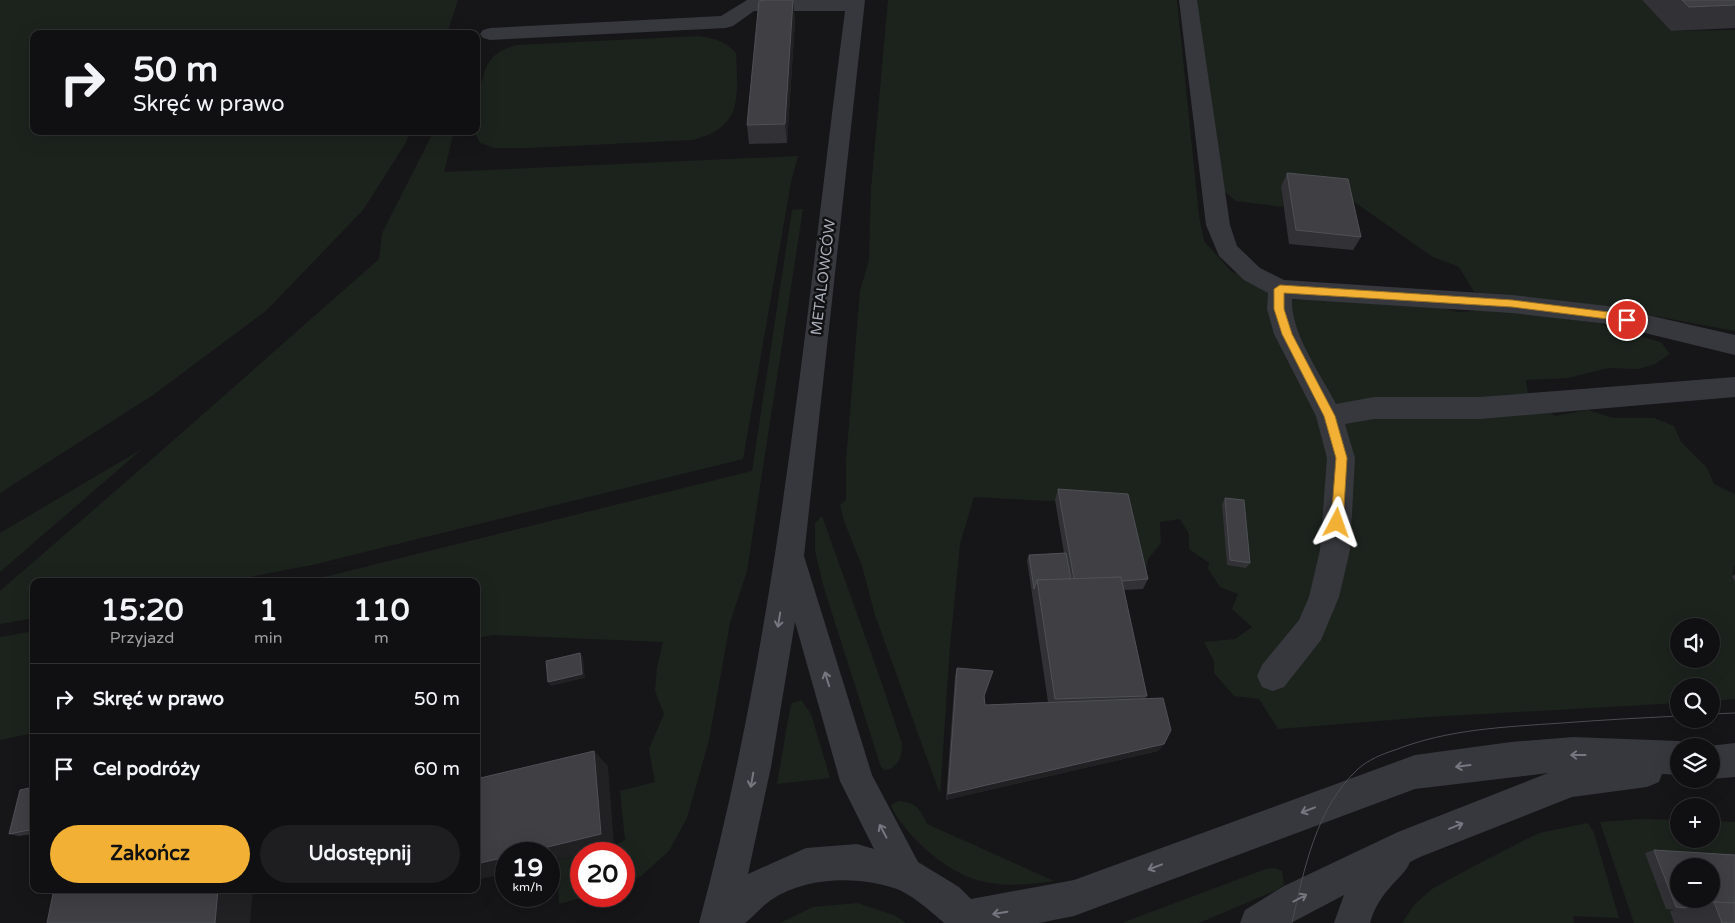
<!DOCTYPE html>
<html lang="pl">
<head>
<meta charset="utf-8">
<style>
	body { margin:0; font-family:"Varela Round",sans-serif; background:#1e1e20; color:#f1f3f6; height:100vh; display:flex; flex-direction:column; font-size:19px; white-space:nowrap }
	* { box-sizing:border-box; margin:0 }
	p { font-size:16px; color:#9c9d9f }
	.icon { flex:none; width:28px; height:28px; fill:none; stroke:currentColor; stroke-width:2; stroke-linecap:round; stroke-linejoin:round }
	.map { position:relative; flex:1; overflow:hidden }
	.sheet { position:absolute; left:30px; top:578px; width:450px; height:315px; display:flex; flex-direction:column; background:#101012; border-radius:10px; box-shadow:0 5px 20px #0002,0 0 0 1px #303032 }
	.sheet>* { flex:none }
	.guide { position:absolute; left:30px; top:30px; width:450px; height:105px; border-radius:10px; box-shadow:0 5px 20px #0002,0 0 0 1px #303032; background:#101012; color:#f1f3f6; overflow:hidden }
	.fabs { position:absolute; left:1670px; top:618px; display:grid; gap:10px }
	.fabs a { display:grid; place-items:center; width:50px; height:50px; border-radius:50%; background:#101012; box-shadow:0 5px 20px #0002,0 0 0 1px #303032; font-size:25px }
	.speed { position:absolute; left:495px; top:842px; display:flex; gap:10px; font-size:25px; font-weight:700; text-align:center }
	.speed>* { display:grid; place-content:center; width:65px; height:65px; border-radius:50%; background:#101012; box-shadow:0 5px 20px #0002,0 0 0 1px #303032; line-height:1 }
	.speed small { font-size:12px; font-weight:400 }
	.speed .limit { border:8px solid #d22; background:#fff; color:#111 }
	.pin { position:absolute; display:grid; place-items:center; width:42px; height:42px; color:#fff; margin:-21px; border:2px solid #fff; border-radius:50%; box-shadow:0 1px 5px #0007 }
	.me { position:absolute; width:55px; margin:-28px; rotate:4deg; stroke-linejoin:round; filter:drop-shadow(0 0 4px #0008) }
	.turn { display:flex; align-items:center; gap:18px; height:105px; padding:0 20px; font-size:22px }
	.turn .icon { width:65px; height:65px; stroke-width:2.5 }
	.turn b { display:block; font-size:35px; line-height:42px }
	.eta { display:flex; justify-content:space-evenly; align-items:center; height:85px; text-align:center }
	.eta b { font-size:30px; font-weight:700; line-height:35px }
	.cta { display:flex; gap:10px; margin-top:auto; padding:10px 20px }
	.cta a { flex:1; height:58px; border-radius:30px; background:#f2b134; color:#111; font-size:20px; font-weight:700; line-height:58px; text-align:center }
	.cta a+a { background:#1e1e20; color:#f1f3f6 }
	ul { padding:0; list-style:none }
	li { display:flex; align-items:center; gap:15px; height:70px; padding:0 20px; border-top:1px solid #303032 }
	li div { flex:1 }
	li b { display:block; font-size:19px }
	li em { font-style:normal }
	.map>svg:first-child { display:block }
	.green { fill:#1c231d; fill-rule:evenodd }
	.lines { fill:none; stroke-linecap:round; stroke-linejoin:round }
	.minor { fill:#37383d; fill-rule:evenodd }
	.tram { stroke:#4a4c52; stroke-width:1 }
	.wall { fill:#323236 }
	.shaded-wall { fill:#212124 }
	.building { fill:#3f3f44; stroke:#4f5156; fill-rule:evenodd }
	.oneway { stroke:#757881 }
	.route { fill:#f2b134; stroke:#9d7322 }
	.labels { text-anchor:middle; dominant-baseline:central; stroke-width:5; stroke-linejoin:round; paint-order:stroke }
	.street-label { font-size:15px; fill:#a8adb8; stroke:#111113 }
</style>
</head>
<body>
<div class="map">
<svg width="1735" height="923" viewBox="0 0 1735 923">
	<rect width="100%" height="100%" fill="#161618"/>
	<g class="green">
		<polygon points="0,0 458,0 447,34 34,34 34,131 411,131 405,144 363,210 267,310 153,395 0,493"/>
		<path d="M888,0H1177L1199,216L1204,241L1232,272L1255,280L1269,294L1295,300L1323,298L1423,303L1458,312L1493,310L1599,323L1612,329L1661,342L1670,354L1655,364L1639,369L1608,368L1568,378L1526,380L1528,394L1555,416L1588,410L1613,418H1654L1674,426L1681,442L1707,468L1714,484L1735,494V564L1732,576L1735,582V699L1711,701V686H1679V703L1429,717L1278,729L1259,699L1234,696L1214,673V661L1204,642L1235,639L1252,627L1232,609L1238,594L1220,587L1208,569L1209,563L1189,549V534L1180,519L1160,522L1161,543L1148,559L1143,589L1123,505L974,497L960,544L950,646L940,794L875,615L862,566L844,521L840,505L846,500V461L860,291L869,260L871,189ZM1679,626H1711V659H1679Z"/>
		<polygon points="1194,0 1642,0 1671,31 1735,30 1735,331 1622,310 1474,292 1459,267 1433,257 1340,192 1281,187 1283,207 1236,201 1211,180"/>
		<path d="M698,36C713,38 726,41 736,53C738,97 743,128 692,140L527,148H494L480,143L474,131H476C476,113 480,71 492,58C499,51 507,48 516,45Z"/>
		<polygon points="434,131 454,131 444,172 798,156 791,182 743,459 312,565 228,581 34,581 34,618 0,624 0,591 159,453 379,259 382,233"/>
		<polygon points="803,209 747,571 730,623 709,740 687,818 669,851 641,876 624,885 624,854 583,854 614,846 625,840 620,791 655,782 649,749 664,714 655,691 657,668 663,642 493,635 476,638 476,581 308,581 752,471 792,210"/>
		<polygon points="142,449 0,572 0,533"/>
		<path d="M822,516L881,681L902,744C902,757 899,767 885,770L881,767L824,588L815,551V523Z"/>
		<polygon points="34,631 34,733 0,740 0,637"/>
		<polygon points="801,700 811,714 830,778 777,784 790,709 792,703"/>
		<path d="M899,801C915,802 921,809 927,824L1054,881C1028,885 1002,887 977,880C945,871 905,835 891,806L894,803Z"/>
		<path d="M1640,819L1679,820V839H1711V821L1735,822V915L1670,911L1674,923H1634L1600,822ZM1679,866H1711V899H1679Z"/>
		<polygon points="1588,823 1594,833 1619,918 1573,916 1574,923 1402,923 1415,904 1432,889 1474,866 1539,833"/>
		<polygon points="581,854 581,896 587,896 559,904 557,860"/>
		<polygon points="1275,868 1282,871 1284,885 1277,890 1199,923 1122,923 1266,869"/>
		<polygon points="857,903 894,915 906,923 780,923 813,907"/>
	</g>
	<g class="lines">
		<g class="minor">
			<path d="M747,0H865L804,556L872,775L918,862L959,887L971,899L1074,880L1415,755L1511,742L1573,737L1679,741L1691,746H1679V775L1662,774L1659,782L1647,787L1572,797L1420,857L1410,862C1406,872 1399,877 1392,885C1382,896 1374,908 1370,923H1334L1344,895L1291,923H1240L1245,910L1284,886L1398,832L1548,773L1415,789L1074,916L1039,923H944C932,912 912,895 897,889C858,876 807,876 771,900C762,906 754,916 745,923H699C780,625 805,316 845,11H754L733,26L726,28L490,40L483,38L480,34L483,30L490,28L721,16ZM795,622L840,781L874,849L857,844L806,848L748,874L771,767Z"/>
			<path d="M1179,0H1197L1230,225L1237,246L1260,268L1284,280L1512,295L1608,306L1735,335V355L1608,324L1512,313L1292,299C1290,332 1321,375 1336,404L1374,397H1480L1735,377V397L1480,419H1374L1345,424L1355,458L1350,550L1339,597L1321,640L1284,687L1273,691L1262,687L1257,676L1262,665L1299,620L1309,597L1320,550L1327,458L1316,416L1274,334L1267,309L1268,293L1244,280L1219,256L1206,225Z"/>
			<polygon points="1735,743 1735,777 1711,779 1711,746 1709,746"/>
		</g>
		<g class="tram">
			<polyline points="1711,714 1735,713"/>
			<path d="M1292,923C1304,869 1316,808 1358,769C1368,760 1382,754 1395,750C1448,729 1505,727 1562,723C1601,720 1640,718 1679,716"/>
		</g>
	</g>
	<g class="wall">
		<polygon points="793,0 795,20 787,143 749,144 747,125"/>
		<polygon points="1642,0 1735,0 1735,28 1671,31"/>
		<polygon points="1287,173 1361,237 1353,250 1289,244 1281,187"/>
		<polygon points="1058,489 1148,579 1143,589 1124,590 1147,696 1145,698 1164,744 1158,751 946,800 955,676 957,668 985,697 985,705 1048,702 1027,560 1029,555 1064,553 1055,500"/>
		<polygon points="1225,498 1250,563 1246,568 1227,565 1222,504"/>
		<polygon points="1735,574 1735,582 1732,576"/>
		<polygon points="34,787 34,834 19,836 9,834"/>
		<polygon points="1654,850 1735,855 1735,923 1674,923 1670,911 1675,910 1666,909 1645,853"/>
	</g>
	<g class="shaded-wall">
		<polygon points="793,0 795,20 787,143 785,124"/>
		<polygon points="580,653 583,657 585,678 551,686 548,682"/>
		<polygon points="1164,744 1158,751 946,800 948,794"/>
		<polygon points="594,751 608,766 614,846 549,862 549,854 519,854"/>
		<polygon points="506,857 506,873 476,880 476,864"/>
		<polygon points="218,889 253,889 250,923 215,923"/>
		<polygon points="420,889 442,889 428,892"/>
	</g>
	<g class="building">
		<polygon points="766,0 793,0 785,124 747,125 759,1"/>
		<polygon points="1682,0 1735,0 1735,5 1689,7"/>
		<polygon points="1287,173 1348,179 1361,237 1296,230"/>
		<polygon points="1058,489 1128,494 1148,579 1122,581 1121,577 1074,579"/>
		<polygon points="1225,498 1244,500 1250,563 1230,560"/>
		<polygon points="1066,553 1071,579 1037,580 1034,589 1029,555"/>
		<polygon points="1121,577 1147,696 1055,699 1037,580"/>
		<polygon points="580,653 582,674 548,682 546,661"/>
		<polygon points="957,668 993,671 984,696 985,705 1163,698 1171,730 1164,744 948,794"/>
		<polygon points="594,751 601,834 519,854 506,854 506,857 476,864 476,779"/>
		<polygon points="34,787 34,829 9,834 20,790"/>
		<path d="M1654,850L1735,855V903L1714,902L1685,908L1676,907ZM1679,866H1711V899H1679Z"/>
		<polygon points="54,889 218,889 215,923 47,923"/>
		<polygon points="1714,902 1735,903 1735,923 1722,923"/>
	</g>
	<defs><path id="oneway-shaft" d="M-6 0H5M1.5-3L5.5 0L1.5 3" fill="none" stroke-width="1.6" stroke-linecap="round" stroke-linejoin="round" transform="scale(1.25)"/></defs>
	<g class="oneway">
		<use href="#oneway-shaft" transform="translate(779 620) rotate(99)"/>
		<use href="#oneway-shaft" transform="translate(827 679) rotate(-107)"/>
		<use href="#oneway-shaft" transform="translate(1578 755) rotate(-180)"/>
		<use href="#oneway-shaft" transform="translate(1463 766) rotate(173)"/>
		<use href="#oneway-shaft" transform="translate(752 780) rotate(100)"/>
		<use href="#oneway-shaft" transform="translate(1308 810) rotate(159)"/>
		<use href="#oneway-shaft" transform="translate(1456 826) rotate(-22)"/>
		<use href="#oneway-shaft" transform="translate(883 831) rotate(-118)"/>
		<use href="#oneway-shaft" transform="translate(1155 867) rotate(159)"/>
		<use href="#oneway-shaft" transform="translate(1300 898) rotate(-28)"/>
		<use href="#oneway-shaft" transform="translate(1000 913) rotate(170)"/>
	</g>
	<polygon class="route" points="1280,285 1512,300 1608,312 1630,317 1632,320 1627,324 1608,319 1512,307 1284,293 1284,309 1292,334 1335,416 1347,458 1343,523 1341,527 1337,528 1333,527 1331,523 1336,458 1324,416 1282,334 1274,309 1274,289"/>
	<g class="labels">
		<g class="street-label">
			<text transform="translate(823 277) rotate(-83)">METALOWCÓW</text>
		</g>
	</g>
</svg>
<div class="fabs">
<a><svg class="icon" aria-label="sound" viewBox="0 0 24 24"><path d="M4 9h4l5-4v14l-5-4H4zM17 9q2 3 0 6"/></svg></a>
<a><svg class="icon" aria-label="search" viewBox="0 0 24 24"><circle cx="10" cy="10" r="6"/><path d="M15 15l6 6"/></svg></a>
<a><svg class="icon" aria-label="layers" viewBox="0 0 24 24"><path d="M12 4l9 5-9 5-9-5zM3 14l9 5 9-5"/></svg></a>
<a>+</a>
<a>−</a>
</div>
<div class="speed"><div>19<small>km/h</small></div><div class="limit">20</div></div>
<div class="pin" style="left:1627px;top:320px;background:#d93025"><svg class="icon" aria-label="arrive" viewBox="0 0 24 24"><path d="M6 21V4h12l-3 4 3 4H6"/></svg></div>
<svg class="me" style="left:1337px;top:523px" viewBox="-20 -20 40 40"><path d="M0-17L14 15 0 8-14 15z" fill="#f2b134" stroke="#fff" stroke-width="4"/></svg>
<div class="guide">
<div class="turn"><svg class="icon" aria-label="right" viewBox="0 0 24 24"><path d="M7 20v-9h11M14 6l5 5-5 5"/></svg><div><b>50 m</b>Skręć w prawo</div></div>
</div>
<section class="sheet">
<div class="eta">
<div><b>15:20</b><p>Przyjazd</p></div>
<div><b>1</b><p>min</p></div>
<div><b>110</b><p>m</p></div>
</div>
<ul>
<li><svg class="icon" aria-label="right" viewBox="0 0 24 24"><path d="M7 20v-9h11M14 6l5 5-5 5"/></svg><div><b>Skręć w prawo</b></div><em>50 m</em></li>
<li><svg class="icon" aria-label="arrive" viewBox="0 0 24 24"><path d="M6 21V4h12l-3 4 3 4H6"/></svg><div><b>Cel podróży</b></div><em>60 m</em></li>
</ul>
<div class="cta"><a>Zakończ</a><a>Udostępnij</a></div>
</section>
</div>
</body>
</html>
